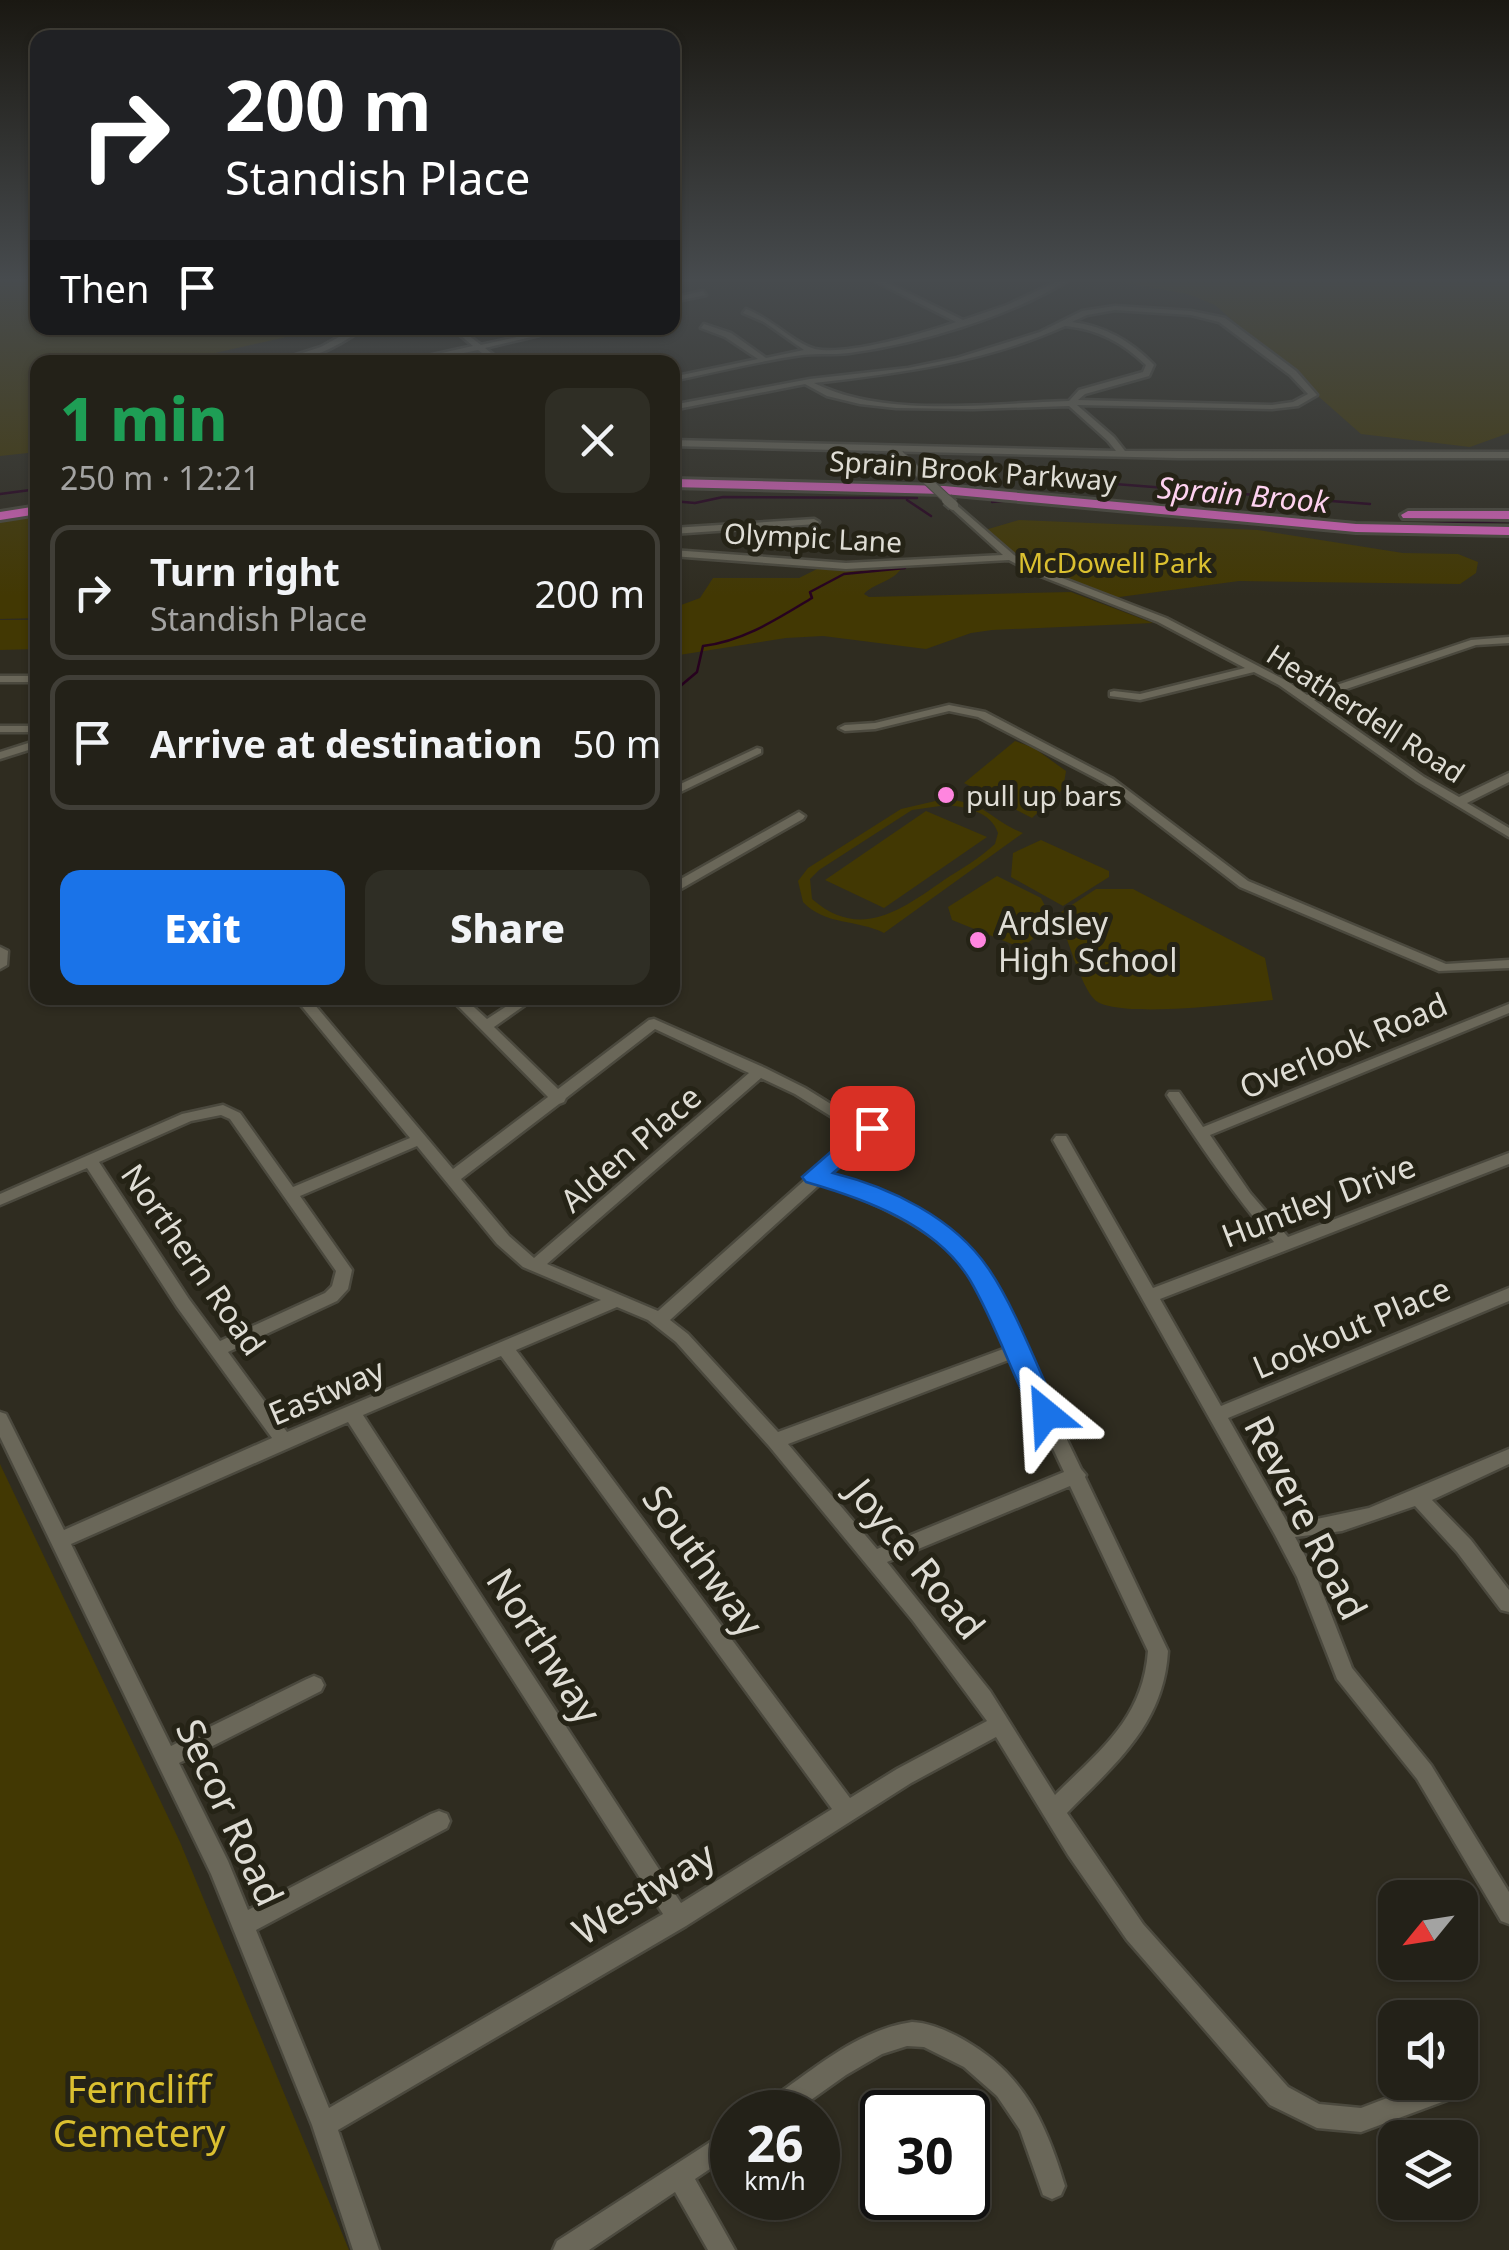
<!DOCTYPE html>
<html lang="en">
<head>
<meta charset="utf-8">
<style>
	body { margin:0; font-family:"Noto Sans",sans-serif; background:#2f2e25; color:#f1f3f6; height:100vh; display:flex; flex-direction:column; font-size:38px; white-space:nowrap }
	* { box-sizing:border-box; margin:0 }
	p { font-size:32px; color:#a3a3a2 }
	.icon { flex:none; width:55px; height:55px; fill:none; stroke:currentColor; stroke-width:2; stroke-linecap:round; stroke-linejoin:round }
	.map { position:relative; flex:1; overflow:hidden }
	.side { position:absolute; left:30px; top:355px; width:650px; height:650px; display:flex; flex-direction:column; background:#232118; border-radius:20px; box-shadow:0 2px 8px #0004,0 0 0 2px #403e37 }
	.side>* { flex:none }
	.top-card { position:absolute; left:30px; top:30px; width:650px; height:305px; border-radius:20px; box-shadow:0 2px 8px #0004,0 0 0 2px #403e37; background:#202124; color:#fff; overflow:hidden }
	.needle { width:65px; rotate:240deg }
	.fabs { position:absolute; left:1378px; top:1880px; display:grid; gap:20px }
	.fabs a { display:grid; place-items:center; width:100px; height:100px; border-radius:20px; background:#232118; box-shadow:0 2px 8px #0004,0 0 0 2px #403e37; font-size:50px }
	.speed { position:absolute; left:710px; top:2090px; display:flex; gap:20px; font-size:50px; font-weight:700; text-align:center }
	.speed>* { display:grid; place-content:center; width:130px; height:130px; border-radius:50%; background:#232118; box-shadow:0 2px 8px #0004,0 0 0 2px #403e37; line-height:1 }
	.speed small { font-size:25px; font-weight:400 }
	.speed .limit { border:5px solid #111; border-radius:15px; background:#fff; color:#111 }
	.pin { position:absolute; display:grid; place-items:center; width:85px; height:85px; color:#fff; margin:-42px; border-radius:20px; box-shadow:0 5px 15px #0006 }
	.me { position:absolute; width:110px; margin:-55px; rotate:333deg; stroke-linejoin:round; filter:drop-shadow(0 0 8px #0008) }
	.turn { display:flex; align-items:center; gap:35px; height:210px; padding:0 30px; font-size:45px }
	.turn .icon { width:130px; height:130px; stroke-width:2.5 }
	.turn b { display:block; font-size:70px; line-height:85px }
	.then { display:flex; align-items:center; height:95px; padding:0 30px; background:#0003; gap:20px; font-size:38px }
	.round { display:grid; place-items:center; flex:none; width:105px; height:105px; border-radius:20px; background:#2f2e25 }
	.summary { display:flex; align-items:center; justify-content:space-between; height:170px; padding:0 30px }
	h1 { font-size:60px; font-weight:800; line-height:75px; color:#1e9e55 }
	.cta { display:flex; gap:20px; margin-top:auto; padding:20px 30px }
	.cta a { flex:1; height:115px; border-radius:20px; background:#1a73e8; color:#fff; font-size:40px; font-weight:800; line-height:115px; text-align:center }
	.cta a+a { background:#2f2e25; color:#f1f3f6 }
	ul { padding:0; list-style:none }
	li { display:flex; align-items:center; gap:30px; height:135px; margin:0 20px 15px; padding:0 10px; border:5px solid #403e37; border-radius:20px }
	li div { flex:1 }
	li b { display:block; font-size:38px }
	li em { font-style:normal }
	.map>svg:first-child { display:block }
	.green { fill:#423803; fill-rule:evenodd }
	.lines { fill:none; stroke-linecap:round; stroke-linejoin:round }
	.stream { stroke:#27021f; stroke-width:2.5 }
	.minor-casing { stroke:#4b493e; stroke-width:5 }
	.highway-casing { stroke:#4b493e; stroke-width:6 }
	.minor { fill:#6a6759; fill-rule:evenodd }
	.highway { fill:#d461b8; fill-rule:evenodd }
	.minor-bridge-far1-casing { stroke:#4b493e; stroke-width:10; stroke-linecap:butt }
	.minor-bridge-casing { stroke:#4b493e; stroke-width:14; stroke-linecap:butt }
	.minor-bridge-far1 { stroke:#6a6759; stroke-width:8 }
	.minor-bridge { stroke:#6a6759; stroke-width:10 }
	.route { fill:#1a73e8; stroke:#114b97; stroke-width:2.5 }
	.poi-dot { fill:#ff85df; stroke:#252316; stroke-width:4 }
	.labels { text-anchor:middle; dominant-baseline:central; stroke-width:10; stroke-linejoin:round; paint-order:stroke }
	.far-street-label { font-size:28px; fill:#dfddd5; stroke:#252316 }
	.far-park-label { font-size:28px; fill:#dbc030; stroke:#252316 }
	.far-poi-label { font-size:28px; fill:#dfddd5; stroke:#252316; text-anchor:start }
	.far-water-label { font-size:30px; font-style:italic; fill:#fed2f0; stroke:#252316 }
	.poi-label { font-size:32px; fill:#dfddd5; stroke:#252316; text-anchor:start }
	.street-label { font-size:32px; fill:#dfddd5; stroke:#252316 }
	.near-street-label { font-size:38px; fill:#dfddd5; stroke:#252316 }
	.near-park-label { font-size:38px; fill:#dbc030; stroke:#252316 }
</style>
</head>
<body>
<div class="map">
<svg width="1509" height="2250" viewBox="0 0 1509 2250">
	<rect width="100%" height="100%" fill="#2f2c20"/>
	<g class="green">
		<polygon points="0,281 37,281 38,328 326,328 175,362 38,362 37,452 0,456"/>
		<polygon points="1115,281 1509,281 1509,433 1470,447 1361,434 1215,305 1188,294"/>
		<polygon points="37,514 37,618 0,619 0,520"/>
		<polygon points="1019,520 1258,530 1403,553 1458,554 1478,562 1476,573 1460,584 1239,581 1112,598 1036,569 1016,557 985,530"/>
		<path d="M817,569H901C892,582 874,583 864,594L869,597L1071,592L1153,623L992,630L971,633L926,649L823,636L786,638L673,656V608L700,598L713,578H799Z"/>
		<polygon points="0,620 37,620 37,649 0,650"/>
		<polygon points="1015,741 1034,748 1066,771 1063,789 1032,818 964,783"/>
		<path d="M944,799C987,802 990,820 1023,833L884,933C857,919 826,926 803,902L798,881L808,868L901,809ZM947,805C967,807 991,812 998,833L995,844C980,858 961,869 944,880C901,910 860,941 812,899L810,879L819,870L912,810Z"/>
		<polygon points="926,811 987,837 884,908 825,880"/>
		<polygon points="1041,840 1109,871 1109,877 1063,906 1011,877 1013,853"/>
		<polygon points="997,876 1041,898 1053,922 1022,948 952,920 948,907"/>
		<path d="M1096,889H1133L1265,958L1273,1000C1240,1004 1116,1019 1095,1000C1081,987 1066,934 1058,914Z"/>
		<polygon points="0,1464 180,1842 349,2250 0,2250"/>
	</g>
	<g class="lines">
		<g class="stream">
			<polyline points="1115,484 1370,504"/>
			<polyline points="0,494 38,489"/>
			<polyline points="907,500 931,516"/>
			<polyline points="672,501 695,503 723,497 917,498"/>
			<polyline points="992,502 1012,500"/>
			<polyline points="1423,524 1509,521"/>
			<path d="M672,706L678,688L697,672L703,646C744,641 777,619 812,598L810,592L844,574L905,568"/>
		</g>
		<defs>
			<g id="minor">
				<path d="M875,281H884L963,320L1007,305L1058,281H1067C1008,317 918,344 849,353C833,355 817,353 802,355C759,361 715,372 672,381V377L758,359L725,337L701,328L704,324L731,333L766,358L804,350L764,322L743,313L746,309C771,318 793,343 815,349C847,356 924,333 956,322Z"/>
				<polygon points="703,291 706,295 672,302 672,298"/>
				<path d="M1115,306L1191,311L1225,318L1296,371L1317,395L1298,406L1272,409L1077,405L1114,437L1125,451L1509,452V458H1178L672,446V440L1116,451L1108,441L1069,406L973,409L896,408L860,404L827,396L805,384L672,410V405L810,379L908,368L957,358L1040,332L1082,311ZM1115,310L1191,315L1219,322L1290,375L1308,394L1293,402L1272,405L1078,400L1085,394L1149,376L1154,365C1131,341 1105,326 1072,322L1087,315ZM1065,326C1098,329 1123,343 1146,365L1143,372L1079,390L1069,401C990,403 886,419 814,383C900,373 986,362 1065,326Z"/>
				<path d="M355,328H364C339,346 305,364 274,362L321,347Z"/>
				<polygon points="452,328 459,328 481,345 557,328 569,328 485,348 502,362 494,362 478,350 421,362 409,362 410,360 473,346"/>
				<polygon points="953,502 1014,555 1044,571 1166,618 1287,681 1307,695 1471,640 1509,637 1509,643 1476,645 1314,700 1424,777 1459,797 1509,773 1509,782 1467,803 1509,828 1509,837 1416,781 1279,685 1254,672 1140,700 1110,696 1110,692 1114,691 1140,694 1245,668 1158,622 1038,575 1009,560 846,569 672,556 672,550 846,563 1003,555 950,507 948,505"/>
				<polygon points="814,519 819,522 817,524 672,534 672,528"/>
				<rect x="0" y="676" width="38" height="6"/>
				<polygon points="949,705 985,712 1113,779 1248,881 1446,964 1509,960 1509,968 1439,971 1240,887 1105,783 978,717 949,711 875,729 845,731 839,728 845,725 875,723"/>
				<rect x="0" y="726" width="38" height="6"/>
				<polygon points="38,740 38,747 0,759 0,752"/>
				<polygon points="757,748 761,749 761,753 672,796 672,788"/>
				<polygon points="799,812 805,816 803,819 672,894 672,884"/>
				<polygon points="0,947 8,951 7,965 0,969"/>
				<path d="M295,998H309L453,1169L548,1097L450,998H464L487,1019L519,998H535L494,1027L558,1089L649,1020L654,1019L765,1068L805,1088L847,1114L849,1117L847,1120H837L795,1094L761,1078L547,1264L658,1311L807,1178L809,1173L814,1172L867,1125H877L880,1128L877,1131L829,1176L867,1188L910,1208L949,1235L985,1269L1081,1469L1086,1475L1085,1477L1168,1651C1164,1724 1115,1764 1067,1813L1143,1924L1288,2087L1319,2104L1361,2108L1429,2082H1460V2071L1469,2074L1472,2083L1469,2092L1361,2132L1317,2128L1270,2105L1127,1940L1068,1855L996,1737L911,1783L686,1926L338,2130L379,2250H353L312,2125L211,1874L0,1437V1412L6,1414L64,1530L272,1438L177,1307L87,1168L0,1205V1194L182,1114L223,1105L240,1113L293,1187L410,1138ZM655,1029L749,1073L534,1258L509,1236L461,1179L559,1104L564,1102L566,1098ZM221,1115L230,1119L336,1271L332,1286L325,1293L220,1341L189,1299L99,1162L191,1121ZM417,1146L497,1244L523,1267L601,1300L287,1432L228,1352L337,1301L348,1289L352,1270L300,1196ZM820,1184C870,1198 942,1232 972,1276C986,1297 995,1325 1006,1348L778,1432L688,1334L670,1320ZM617,1307L648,1320L676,1342L769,1446L913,1621L987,1721L897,1769L850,1798L516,1350ZM501,1356L832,1809L681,1903L363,1415ZM1011,1359L1064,1472L877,1549L788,1444ZM348,1422L663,1914L329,2108L256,1930L447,1828L450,1821L447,1814L439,1811L431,1814L248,1910L228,1861L179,1763L321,1691L324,1685L321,1679L314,1676L307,1679L171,1746L71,1544ZM1070,1486L1148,1651C1143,1719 1100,1750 1055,1795L990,1691L887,1562Z"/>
				<path d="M1509,1004V1013L1210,1135L1250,1193L1288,1237L1509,1153V1164L1160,1299L1221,1406L1509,1288V1301L1228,1418L1287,1522L1312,1520L1369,1508L1509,1449V1464L1432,1500L1471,1540L1509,1590V1612L1501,1610L1457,1552L1415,1506L1342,1531L1295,1537L1316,1576L1352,1668L1431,1765L1509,1892V1924L1501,1921L1417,1779L1337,1679L1297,1577L1275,1535L1053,1140L1056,1136H1066L1153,1288L1274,1242C1234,1195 1200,1145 1167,1095L1169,1092H1179L1203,1127Z"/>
				<path d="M912,2022C931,2023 948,2031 964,2040C1024,2074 1046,2123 1065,2186L1061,2195L1052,2199L1043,2195L1020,2130L997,2096L964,2067L924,2047L907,2046L882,2054L846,2075L794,2112H762L765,2103C811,2072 856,2030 912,2022Z"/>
				<polygon points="732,2128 732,2154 695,2179 735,2250 708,2250 675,2192 589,2250 553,2250 557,2241"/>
			</g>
			<g id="highway">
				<polygon points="672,479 944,486 1356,524 1509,527 1509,535 1356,532 944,494 672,487"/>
				<polygon points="38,506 38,514 0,520 0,512"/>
				<polygon points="1408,511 1509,511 1509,519 1403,518 1401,515"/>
			</g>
		</defs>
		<use href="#minor" class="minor-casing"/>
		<use href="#highway" class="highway-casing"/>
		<use href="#minor" class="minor"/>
		<use href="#highway" class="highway"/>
		<defs>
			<polyline id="minor-bridge-far1" points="900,455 950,502"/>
			<polyline id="minor-bridge" points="947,500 953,505"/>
		</defs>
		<use href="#minor-bridge-far1" class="minor-bridge-far1-casing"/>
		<use href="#minor-bridge" class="minor-bridge-casing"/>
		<use href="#minor-bridge-far1" class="minor-bridge-far1"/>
		<use href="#minor-bridge" class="minor-bridge"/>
	</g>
	<linearGradient id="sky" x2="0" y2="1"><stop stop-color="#1a1812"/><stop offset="0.47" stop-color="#474b4e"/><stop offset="1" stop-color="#474b4e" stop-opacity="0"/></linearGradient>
	<rect width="1509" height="596" fill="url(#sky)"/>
	<path class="route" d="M872,1121L881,1123L884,1128L881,1133L833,1173C890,1187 954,1218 988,1268C1014,1305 1039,1371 1059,1414L1056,1421L1046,1424L1036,1421C1012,1375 996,1324 970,1280C936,1224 865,1199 806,1182L802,1177L864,1123Z"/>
	<g class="poi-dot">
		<circle cx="946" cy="795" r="10"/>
		<circle cx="978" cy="940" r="10"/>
	</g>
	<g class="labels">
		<g class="far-street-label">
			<text transform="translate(973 470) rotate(4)">Sprain Brook Parkway</text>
			<text transform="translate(813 537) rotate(3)">Olympic Lane</text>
			<text transform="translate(1366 713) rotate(33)">Heatherdell Road</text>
		</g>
		<g class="far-park-label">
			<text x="1115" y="562">McDowell Park</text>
		</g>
		<g class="far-poi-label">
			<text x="966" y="795">pull up bars</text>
		</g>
		<g class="far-water-label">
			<text transform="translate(1243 494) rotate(5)">Sprain Brook</text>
		</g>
		<g class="poi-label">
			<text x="998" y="922">Ardsley<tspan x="998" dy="37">High School</tspan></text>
		</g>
		<g class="street-label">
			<text transform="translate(1343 1045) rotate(-23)">Overlook Road</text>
			<text transform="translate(630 1148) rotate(-41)">Alden Place</text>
			<text transform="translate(1318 1200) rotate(-21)">Huntley Drive</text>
			<text transform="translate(194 1259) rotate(55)">Northern Road</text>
			<text transform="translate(1351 1327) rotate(-23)">Lookout Place</text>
			<text transform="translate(326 1391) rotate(-23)">Eastway</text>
		</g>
		<g class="near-street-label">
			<text transform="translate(1307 1517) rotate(63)">Revere Road</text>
			<text transform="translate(917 1558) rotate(51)">Joyce Road</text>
			<text transform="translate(704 1560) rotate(54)">Southway</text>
			<text transform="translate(545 1645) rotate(57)">Northway</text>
			<text transform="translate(231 1812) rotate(65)">Secor Road</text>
			<text transform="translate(643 1892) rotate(-32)">Westway</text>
		</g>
		<g class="near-park-label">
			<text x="139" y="2088">Ferncliff<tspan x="139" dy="44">Cemetery</tspan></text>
		</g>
	</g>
</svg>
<div class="fabs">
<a><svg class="needle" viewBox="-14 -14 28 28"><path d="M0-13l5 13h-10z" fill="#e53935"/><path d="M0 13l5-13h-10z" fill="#a3a3a2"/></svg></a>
<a><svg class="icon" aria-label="sound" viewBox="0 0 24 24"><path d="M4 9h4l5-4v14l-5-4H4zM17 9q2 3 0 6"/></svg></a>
<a><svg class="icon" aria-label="layers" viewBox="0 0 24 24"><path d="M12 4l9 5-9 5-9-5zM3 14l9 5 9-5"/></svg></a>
</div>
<div class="speed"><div>26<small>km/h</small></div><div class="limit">30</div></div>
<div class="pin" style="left:872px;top:1128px;background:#d93025"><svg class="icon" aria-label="arrive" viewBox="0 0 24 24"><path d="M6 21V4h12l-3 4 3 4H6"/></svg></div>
<svg class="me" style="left:1046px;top:1414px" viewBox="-20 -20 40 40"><path d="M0-17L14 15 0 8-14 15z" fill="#1a73e8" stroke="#fff" stroke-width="4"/></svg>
<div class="top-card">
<div class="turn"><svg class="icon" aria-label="right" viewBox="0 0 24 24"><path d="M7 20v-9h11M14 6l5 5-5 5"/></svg><div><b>200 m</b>Standish Place</div></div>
<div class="then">Then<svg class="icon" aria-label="arrive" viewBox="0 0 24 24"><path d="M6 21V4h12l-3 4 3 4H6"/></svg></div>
</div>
<section class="side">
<div class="summary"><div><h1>1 min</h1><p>250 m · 12:21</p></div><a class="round"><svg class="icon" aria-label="close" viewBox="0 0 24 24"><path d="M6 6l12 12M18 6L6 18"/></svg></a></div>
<ul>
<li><svg class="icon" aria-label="right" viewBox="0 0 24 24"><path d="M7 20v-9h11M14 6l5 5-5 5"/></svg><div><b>Turn right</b><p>Standish Place</p></div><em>200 m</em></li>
<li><svg class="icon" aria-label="arrive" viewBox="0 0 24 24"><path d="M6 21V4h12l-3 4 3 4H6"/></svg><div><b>Arrive at destination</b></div><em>50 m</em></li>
</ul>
<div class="cta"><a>Exit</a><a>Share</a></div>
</section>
</div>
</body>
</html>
